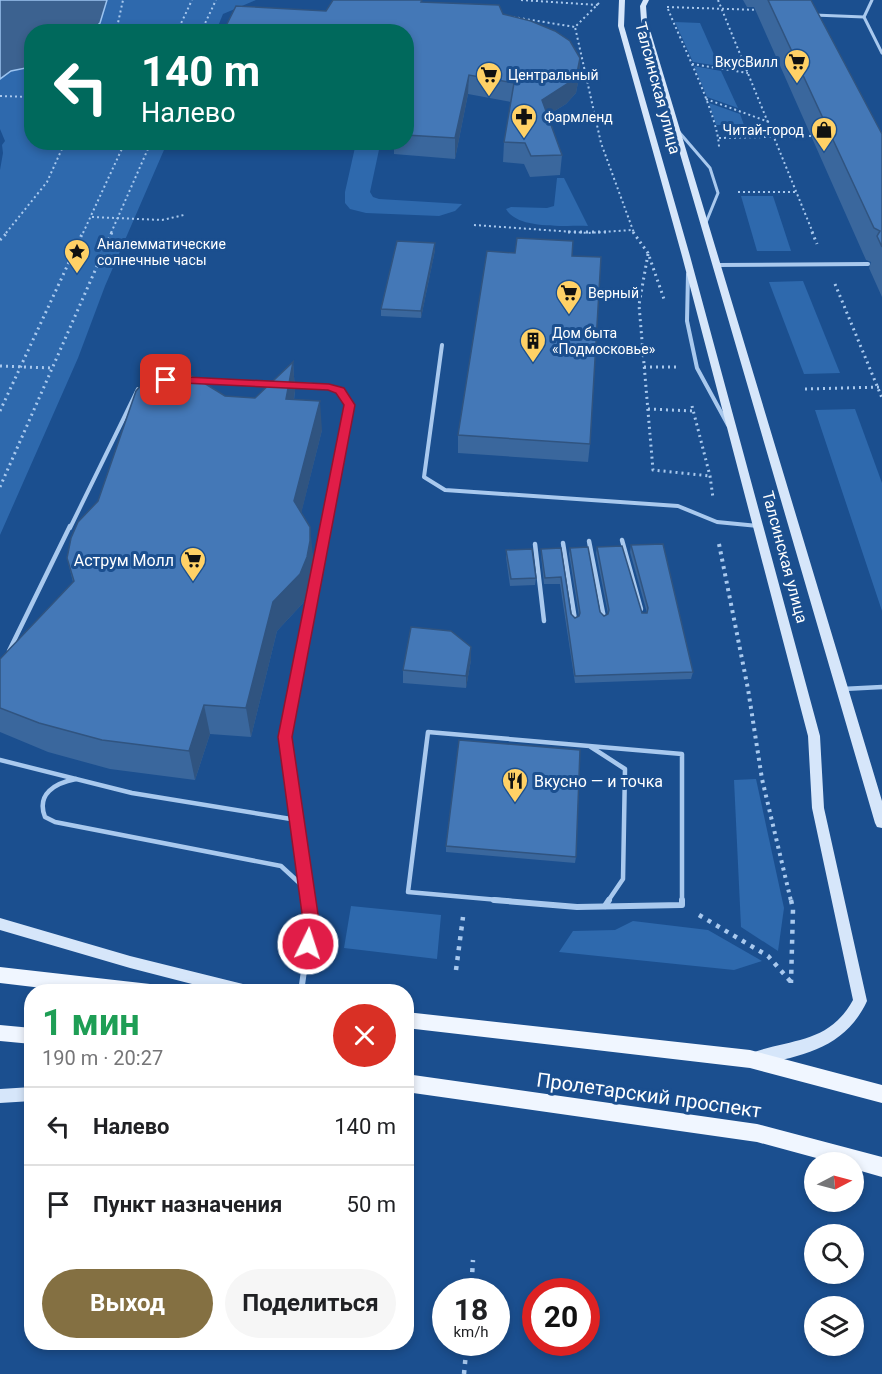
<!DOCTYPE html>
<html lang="ru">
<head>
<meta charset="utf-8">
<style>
	body { margin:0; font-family:Roboto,sans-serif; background:#f6f6f6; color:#202124; height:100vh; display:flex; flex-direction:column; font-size:22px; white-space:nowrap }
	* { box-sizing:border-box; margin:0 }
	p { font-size:20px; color:#757577 }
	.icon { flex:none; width:33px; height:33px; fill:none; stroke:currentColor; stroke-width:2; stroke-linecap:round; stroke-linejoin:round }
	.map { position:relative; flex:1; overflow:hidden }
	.drawer { position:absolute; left:24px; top:984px; width:390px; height:366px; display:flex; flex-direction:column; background:#fff; border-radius:24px; box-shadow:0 3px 9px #0003 }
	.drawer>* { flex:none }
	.hud { position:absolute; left:24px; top:24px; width:390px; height:126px; border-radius:24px; box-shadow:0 3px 9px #0003; background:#00695c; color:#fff; overflow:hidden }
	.needle { width:39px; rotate:84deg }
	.tools { position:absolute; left:804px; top:1152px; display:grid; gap:12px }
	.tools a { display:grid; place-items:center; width:60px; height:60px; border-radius:50%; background:#fff; box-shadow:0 3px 9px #0003; font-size:30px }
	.speed { position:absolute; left:432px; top:1278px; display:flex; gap:12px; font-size:30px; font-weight:700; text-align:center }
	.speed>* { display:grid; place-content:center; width:78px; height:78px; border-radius:50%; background:#fff; box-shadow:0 3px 9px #0003; line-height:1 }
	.speed small { font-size:15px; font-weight:400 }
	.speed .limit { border:9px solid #d22; background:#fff; color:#111 }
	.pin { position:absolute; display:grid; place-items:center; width:51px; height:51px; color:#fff; margin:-26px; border-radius:12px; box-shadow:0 3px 9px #0006 }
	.me { position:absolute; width:66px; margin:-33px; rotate:4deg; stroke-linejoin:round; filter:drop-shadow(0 0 4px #0008) }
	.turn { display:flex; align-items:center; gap:21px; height:126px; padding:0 18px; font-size:27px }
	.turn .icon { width:78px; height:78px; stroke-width:2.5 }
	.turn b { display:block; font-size:42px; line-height:51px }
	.round { display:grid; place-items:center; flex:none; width:63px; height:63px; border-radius:32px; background:#f6f6f6 }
	.summary { display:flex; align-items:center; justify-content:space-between; height:102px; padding:0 18px }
	h1 { font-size:36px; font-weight:700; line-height:45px; color:#1e9e55 }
	.cta { display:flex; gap:12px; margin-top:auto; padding:12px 18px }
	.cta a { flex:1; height:69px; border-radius:36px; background:#847042; color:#fff; font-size:24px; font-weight:700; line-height:69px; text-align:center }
	.cta a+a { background:#f6f6f6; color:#202124 }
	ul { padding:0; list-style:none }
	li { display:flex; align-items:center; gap:18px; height:78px; padding:0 18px; border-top:2px solid #e0e0e0 }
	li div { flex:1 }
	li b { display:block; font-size:22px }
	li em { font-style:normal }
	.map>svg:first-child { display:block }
	.green { fill:#2e69ad }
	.water { fill:#3c6290; stroke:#9cc4f0; stroke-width:1.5 }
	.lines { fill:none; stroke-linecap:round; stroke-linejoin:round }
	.path-far3 { stroke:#a9c9ee; stroke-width:2; stroke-dasharray:2 3; stroke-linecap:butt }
	.path-far2 { stroke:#a9c9ee; stroke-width:3; stroke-dasharray:2 4; stroke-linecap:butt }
	.path-far1 { stroke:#a9c9ee; stroke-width:4; stroke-dasharray:3 4.5; stroke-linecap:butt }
	.path { stroke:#a9c9ee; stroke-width:4.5; stroke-dasharray:4 6; stroke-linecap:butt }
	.lane-far3 { stroke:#a9c9ee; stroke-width:3 }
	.lane-far2 { stroke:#a9c9ee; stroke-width:4 }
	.lane-far1 { stroke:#a9c9ee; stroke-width:4.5 }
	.lane { stroke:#a9c9ee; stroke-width:6 }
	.secondary { fill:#d6e6fa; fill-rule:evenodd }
	.primary { fill:#f0f6ff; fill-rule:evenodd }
	.wall { fill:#3a679d }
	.shaded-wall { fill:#305480 }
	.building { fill:#4478b7; stroke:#305480; stroke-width:1.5 }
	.route { fill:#e11d48; stroke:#92132f; stroke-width:1.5 }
	.labels { text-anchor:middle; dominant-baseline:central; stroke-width:6; stroke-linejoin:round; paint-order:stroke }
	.far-poi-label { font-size:14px; fill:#fff; stroke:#1b4f8f; text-anchor:start }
	.street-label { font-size:16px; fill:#fff; stroke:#1b4f8f }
	.poi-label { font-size:16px; fill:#fff; stroke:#1b4f8f; text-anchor:end }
	.near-street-label { font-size:20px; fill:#fff; stroke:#1b4f8f }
</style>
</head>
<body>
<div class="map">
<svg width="882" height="1374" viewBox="0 0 882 1374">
	<rect width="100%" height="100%" fill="#1b4f8f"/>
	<g class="green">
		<polygon points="107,0 256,0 223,14 216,31 91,32 100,23"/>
		<polygon points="675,22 700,23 719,66 693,62"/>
		<polygon points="694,66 721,71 738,108 707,97"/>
		<polygon points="31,67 32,142 167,143 105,286 78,358 0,535 0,170 3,153 2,145 5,141 0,129 0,79 11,71"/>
		<polygon points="709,103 740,114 744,125 716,125"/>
		<polygon points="363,142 380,145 370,192 373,197 379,199 462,204 455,211 439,216 366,213 350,209 345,203 345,192 356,143"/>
		<path d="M557,178H564L588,226C566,225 518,230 506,209L511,207L547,208L554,206Z"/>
		<polygon points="741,196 773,196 791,251 757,251"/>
		<polygon points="803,281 840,373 804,374 769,282"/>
		<polygon points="855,409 882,483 882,611 815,410"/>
		<polygon points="756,779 784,908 778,951 741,927 734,780"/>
		<polygon points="351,906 441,915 437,959 344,948"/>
		<polygon points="633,921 708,930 762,961 734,970 559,952 573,931 615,930"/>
	</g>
	<polygon class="water" points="0,0 107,0 100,23 91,31 32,32 31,67 11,71 0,79"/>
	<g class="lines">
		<g class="path-far3">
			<polyline points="521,0 598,5"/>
			<polyline points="718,0 813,233"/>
			<polyline points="599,3 575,27 601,143 634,233"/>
			<polyline points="667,7 759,10"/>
			<path d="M668,9C681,42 719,117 719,148"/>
			<polyline points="513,17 575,27"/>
			<polyline points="177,31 200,32"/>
			<polyline points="116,32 123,0"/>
			<polyline points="177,32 192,0"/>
			<polyline points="201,32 216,0"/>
			<polyline points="217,32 229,25"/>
			<polyline points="692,64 748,73"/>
			<polyline points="0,96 32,97"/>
			<polyline points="706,99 769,122"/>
			<polyline points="719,138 811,136"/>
			<polyline points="738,192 796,192"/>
			<polyline points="92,217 162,220 184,215"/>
			<polyline points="474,225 588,233 632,230"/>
			<polyline points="6,233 47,182 65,142"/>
			<polyline points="83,233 125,142"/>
			<polyline points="111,233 151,142"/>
		</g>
		<g class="path-far2">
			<polyline points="568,232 609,232"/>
			<polyline points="633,232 648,253 665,302"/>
			<polyline points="812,232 817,244"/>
			<polyline points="0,240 8,232"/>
			<polyline points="648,254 639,305 653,470 710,476"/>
			<polyline points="835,284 882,398"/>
			<polyline points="0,366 52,368"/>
			<polyline points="644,367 676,367"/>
			<polyline points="805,389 882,387"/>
			<polyline points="692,406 710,476 713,498"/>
			<polyline points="648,409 693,411"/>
			<polyline points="0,411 83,232"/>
			<polyline points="0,487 112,232"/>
		</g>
		<polyline class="path-far1" points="719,544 748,689 762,779 791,901"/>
		<g class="path">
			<polyline points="791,900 793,909 791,983"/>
			<polyline points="699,915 768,956 791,982"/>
			<polyline points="456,970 463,917"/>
			<polyline points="471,1292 473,1260"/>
			<polyline points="464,1374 467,1342"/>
		</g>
		<g class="lane-far3">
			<polyline points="872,0 864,17 882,53"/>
			<polyline points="814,15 864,17"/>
			<polyline points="679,132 710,168 718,193 705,225"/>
		</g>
		<g class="lane-far2">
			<polyline points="717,265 868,264"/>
			<polyline points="688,274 687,321 697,368 728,425"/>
			<polyline points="442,345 424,477 445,490 678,506 717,522 758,526"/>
			<polyline points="195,381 273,384"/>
			<path d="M291,385C313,385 338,381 349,405L325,528"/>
			<polyline points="70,528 138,389"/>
		</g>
		<g class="lane-far1">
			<polyline points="622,540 641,609"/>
			<polyline points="589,541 604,618"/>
			<polyline points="563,543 575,620"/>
			<polyline points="535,544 544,621"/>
			<polyline points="9,651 70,526"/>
			<polyline points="843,689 882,687"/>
			<polyline points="591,747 625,769 623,879 608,901"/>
			<polyline points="0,760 132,793 297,820"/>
			<path d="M76,779C55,783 36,794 45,817L55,822L281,866L307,890"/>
			<polyline points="308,901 285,737 326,526"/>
			<polyline points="511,901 408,892 428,732 682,754 682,901"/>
		</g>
		<g class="lane">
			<polyline points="494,900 577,907 682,905 682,900"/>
			<polyline points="605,906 609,900"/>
			<polyline points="301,992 311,921 308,900"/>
		</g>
		<g class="secondary">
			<path d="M619,0H625L624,26L690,256L820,736L824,808L867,1001C845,1049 801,1056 754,1066L749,1064L747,1059L749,1054C790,1038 828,1045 853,1000L812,808L808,736L682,256L618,26Z"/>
			<polygon points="643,0 649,0 646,6 647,20 882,801 882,828 877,827 875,823 641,20 640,6"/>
			<polygon points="0,918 130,956 251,986 256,987 258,992 223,992 130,968 0,930"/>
			<polygon points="32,1087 32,1101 0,1103 0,1089"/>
		</g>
		<g class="primary">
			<polygon points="0,967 150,984 156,986 159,992 76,992 0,983"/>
			<polygon points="406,1012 750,1050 882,1085 882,1103 750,1068 406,1028"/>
			<polygon points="0,1025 32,1028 32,1044 0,1041"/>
			<polygon points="406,1074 757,1124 882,1157 882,1177 854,1169 854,1162 831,1162 757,1142 406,1092"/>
		</g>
	</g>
	<g class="wall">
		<polygon points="743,0 811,0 882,134 882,297 869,268 871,262 866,260 754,7 747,7"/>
		<polygon points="425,2 503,14 580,58 579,77 576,93 566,104 548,115 562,155 560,175 530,177 524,164 503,162 504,142 511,102 468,94 455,159 394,154 394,144 357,144 356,142 406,142 406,32 326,11"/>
		<polygon points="435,243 435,250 421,318 381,316 381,309"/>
		<polygon points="572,256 590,444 588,462 458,453 458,435"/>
		<polygon points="293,362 295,391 294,400 322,430 301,513 313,556 313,570 310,586 303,603 277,631 251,737 210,734 195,780 110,769 48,752 0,732 0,659 73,582 67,558 255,398"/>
		<polygon points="631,545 693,672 691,679 575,683 560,584 544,584 541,555 541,549 561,548 571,614 575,618 579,616 569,554 570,548 600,612 604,616 608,614 596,553 597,547 642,613 647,613 630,552"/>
		<polygon points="506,550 536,578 535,585 510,586 506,557"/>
		<polygon points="471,660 466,688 403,683 403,670"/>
		<polygon points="446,846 576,857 575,863 446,852"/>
	</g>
	<g class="shaded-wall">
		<polygon points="580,58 579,77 576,93 566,104 541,119 542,100"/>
		<polygon points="469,75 468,94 455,159 455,138"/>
		<polygon points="435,243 435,250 421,318 421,311"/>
		<polygon points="293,362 295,391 289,428 286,399"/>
		<polygon points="320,401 322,430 297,530 294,501"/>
		<polygon points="310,527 313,556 313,570 310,586 303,603 277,631 251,737 246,708 273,602"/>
		<polygon points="471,647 471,660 466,688 466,676"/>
		<polygon points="204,705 210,734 195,780 189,751"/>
	</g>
	<g class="building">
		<polygon points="333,0 422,0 421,2 499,5 503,14 531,21 555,31 570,41 580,58 577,73 567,84 542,100 562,155 531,156 525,143 504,142 514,83 469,75 455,138 406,135 406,32 223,32 236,6 326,11"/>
		<polygon points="768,0 811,0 882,134 882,247 877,236 880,231 874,228"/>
		<polygon points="517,238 573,241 572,256 601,257 590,444 458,435 487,251 515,253"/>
		<polygon points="397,241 435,243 421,311 381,309"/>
		<polygon points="293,362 286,399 320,401 294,501 310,527 310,541 307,557 300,574 273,602 246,708 204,705 189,751 102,740 39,723 0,708 0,659 74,581 67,558 71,538 78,522 98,501 136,391 146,380 168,373 191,375 225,396 255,398"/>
		<polygon points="663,544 693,672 575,676 561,577 545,578 541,549 561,548 571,614 575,618 579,616 580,613 570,548 588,547 600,612 604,616 608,614 609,610 597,547 622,546 642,613 647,613 648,608 631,545"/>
		<polygon points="532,549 536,578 511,579 506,550"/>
		<polygon points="411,627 451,631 471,647 466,676 403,670"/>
		<polygon points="459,740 580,750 576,857 446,846"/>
	</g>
	<polygon class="route" points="166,376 329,384 344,388 355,405 292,737 319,921 313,948 308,950 302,948 300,944 303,921 278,737 344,405 336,393 328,390 163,382 161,380"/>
	<defs>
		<symbol id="supermarket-pin" viewBox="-11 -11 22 30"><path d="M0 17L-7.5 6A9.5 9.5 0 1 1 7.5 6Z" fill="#ffd166" stroke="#1b4f8f"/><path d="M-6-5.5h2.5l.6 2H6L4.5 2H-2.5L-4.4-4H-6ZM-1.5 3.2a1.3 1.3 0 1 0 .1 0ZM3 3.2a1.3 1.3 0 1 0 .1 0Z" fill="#111"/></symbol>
		<symbol id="pharmacy-pin" viewBox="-11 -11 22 30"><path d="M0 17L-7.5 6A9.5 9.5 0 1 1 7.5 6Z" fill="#ffd166" stroke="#1b4f8f"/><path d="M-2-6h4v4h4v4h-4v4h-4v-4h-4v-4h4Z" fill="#111"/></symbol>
		<symbol id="shop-pin" viewBox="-11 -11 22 30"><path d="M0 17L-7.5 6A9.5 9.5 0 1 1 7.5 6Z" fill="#ffd166" stroke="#1b4f8f"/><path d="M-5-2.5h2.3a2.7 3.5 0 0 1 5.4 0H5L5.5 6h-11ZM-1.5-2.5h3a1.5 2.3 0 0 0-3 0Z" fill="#111"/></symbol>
		<symbol id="sight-pin" viewBox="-11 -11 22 30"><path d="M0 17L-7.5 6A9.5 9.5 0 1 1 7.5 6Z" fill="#ffd166" stroke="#1b4f8f"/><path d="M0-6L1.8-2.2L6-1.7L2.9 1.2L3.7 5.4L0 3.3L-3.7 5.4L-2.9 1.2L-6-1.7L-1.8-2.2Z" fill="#111"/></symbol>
		<symbol id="building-pin" viewBox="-11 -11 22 30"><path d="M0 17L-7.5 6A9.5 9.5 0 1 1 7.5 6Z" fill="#ffd166" stroke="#1b4f8f"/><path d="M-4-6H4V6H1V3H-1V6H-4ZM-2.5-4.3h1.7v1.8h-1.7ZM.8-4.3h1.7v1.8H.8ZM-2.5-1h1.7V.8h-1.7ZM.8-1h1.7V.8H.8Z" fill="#111"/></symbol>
		<symbol id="restaurant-pin" viewBox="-11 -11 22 30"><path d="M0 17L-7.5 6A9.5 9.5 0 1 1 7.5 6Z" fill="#ffd166" stroke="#1b4f8f"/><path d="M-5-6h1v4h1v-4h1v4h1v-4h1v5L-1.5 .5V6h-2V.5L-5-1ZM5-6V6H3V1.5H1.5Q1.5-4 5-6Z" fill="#111"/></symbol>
	</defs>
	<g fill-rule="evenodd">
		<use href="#supermarket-pin" x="782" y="47" width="30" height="40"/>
		<use href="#supermarket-pin" x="474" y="60" width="30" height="40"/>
		<use href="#pharmacy-pin" x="509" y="102" width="30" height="40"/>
		<use href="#shop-pin" x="809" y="115" width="30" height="40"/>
		<use href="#sight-pin" x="62" y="237" width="30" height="40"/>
		<use href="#supermarket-pin" x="554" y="278" width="30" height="40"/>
		<use href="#building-pin" x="518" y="326" width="30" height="40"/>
		<use href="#supermarket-pin" x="178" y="545" width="30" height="40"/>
		<use href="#restaurant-pin" x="500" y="766" width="30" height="40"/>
	</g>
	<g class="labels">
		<g class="far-poi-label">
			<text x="778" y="62" text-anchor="end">ВкусВилл</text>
			<text x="508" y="75">Центральный</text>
			<text x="544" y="117">Фармленд</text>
			<text x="804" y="130" text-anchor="end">Читай-город</text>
			<text x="97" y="244">Аналемматические<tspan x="97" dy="16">солнечные часы</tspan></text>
			<text x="588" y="293">Верный</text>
			<text x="552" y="333">Дом быта<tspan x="552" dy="16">«Подмосковье»</tspan></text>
		</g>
		<g class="street-label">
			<text transform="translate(658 88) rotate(75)">Талсинская улица</text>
			<text transform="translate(785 557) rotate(75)">Талсинская улица</text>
		</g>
		<g class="poi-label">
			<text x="174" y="560">Аструм Молл</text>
			<text x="534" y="781" text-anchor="start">Вкусно — и точка</text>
		</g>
		<g class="near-street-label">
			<text transform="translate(649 1095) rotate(8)">Пролетарский проспект</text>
		</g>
	</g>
</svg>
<div class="tools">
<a><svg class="needle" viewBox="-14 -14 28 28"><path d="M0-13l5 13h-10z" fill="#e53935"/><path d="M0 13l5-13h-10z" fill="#757577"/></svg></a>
<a><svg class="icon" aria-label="search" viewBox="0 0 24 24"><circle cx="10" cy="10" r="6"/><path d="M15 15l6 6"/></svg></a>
<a><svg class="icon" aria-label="layers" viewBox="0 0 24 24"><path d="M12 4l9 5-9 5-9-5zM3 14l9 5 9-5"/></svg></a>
</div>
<div class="speed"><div>18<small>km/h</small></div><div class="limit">20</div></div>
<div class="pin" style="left:166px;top:380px;background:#d93025"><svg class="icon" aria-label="arrive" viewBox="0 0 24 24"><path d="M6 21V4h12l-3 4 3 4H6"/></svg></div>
<svg class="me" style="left:308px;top:944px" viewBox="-20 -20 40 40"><circle r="17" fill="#e11d48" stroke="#fff" stroke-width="3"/><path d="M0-11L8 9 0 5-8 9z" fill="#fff"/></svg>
<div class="hud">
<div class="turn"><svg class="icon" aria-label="left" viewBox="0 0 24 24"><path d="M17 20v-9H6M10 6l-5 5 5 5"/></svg><div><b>140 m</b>Налево</div></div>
</div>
<section class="drawer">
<div class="summary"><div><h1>1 мин</h1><p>190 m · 20:27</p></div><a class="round" style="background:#d93025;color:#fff"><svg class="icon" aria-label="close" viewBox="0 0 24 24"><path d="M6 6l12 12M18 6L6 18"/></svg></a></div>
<ul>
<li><svg class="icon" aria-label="left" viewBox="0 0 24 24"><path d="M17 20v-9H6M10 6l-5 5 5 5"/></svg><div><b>Налево</b></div><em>140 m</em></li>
<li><svg class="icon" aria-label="arrive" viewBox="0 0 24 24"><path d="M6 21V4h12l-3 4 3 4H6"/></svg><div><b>Пункт назначения</b></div><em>50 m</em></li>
</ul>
<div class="cta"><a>Выход</a><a>Поделиться</a></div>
</section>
</div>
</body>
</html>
